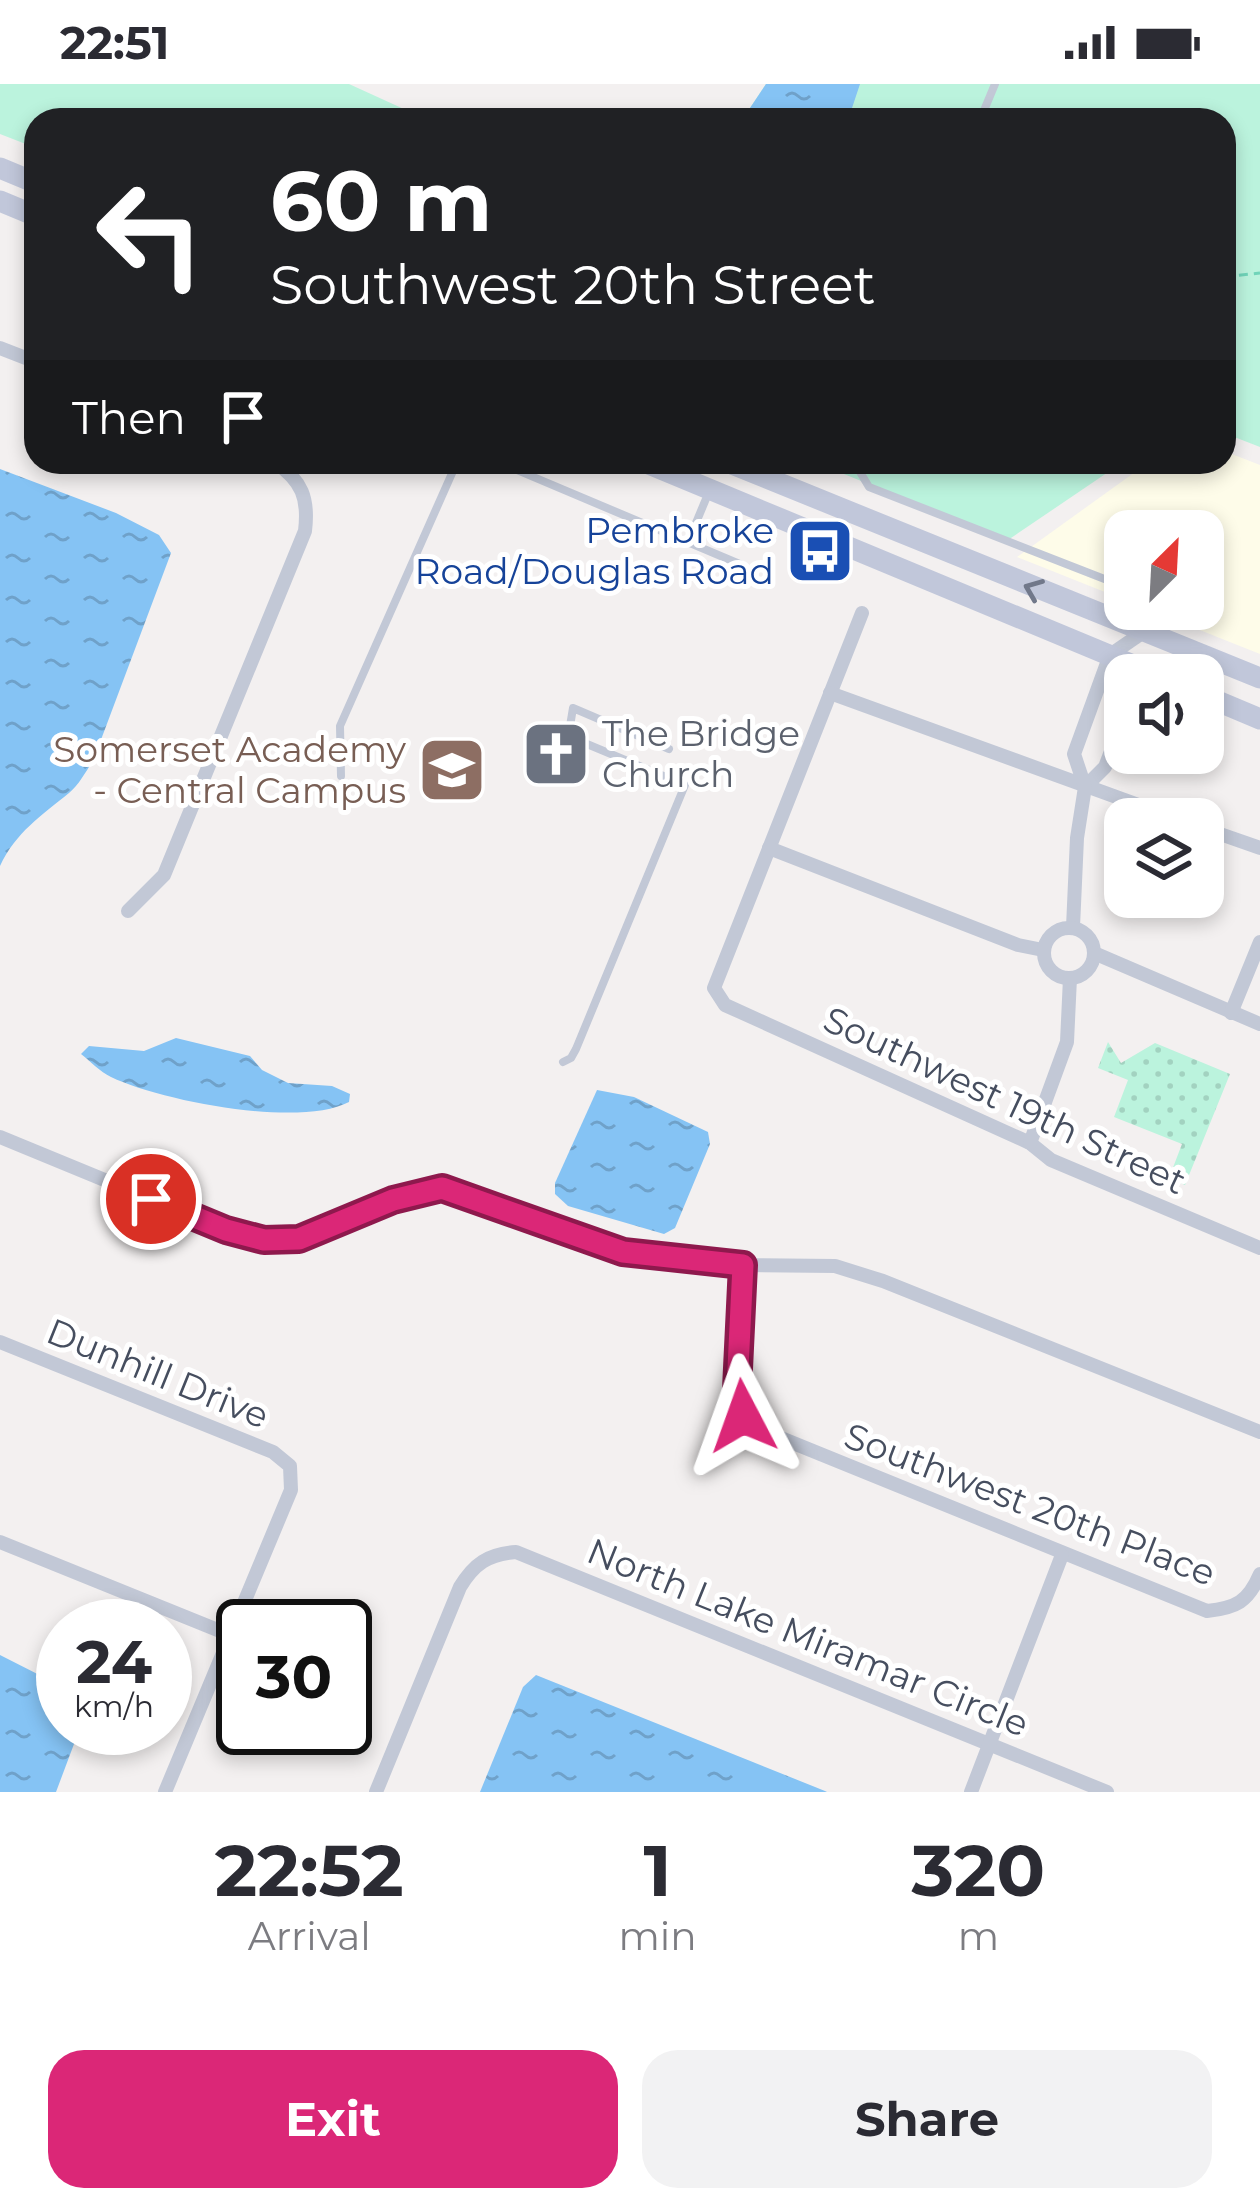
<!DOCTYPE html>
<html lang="en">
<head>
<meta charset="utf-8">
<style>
	body { margin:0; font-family:Montserrat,sans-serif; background:#f2f2f3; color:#2b2b33; height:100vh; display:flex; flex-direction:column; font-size:45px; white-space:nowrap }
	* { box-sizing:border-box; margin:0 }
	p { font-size:39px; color:#7c7c81 }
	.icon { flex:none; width:66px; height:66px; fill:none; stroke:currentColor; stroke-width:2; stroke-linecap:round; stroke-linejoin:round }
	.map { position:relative; height:1708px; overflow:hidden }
	.side { display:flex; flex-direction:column; background:#fff; flex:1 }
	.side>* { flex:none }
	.guide { position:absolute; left:24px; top:24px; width:1212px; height:366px; border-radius:36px; box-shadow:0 6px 18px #0003; background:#202124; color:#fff; overflow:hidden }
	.needle { width:78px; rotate:24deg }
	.buttons { position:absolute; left:1104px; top:426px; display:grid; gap:24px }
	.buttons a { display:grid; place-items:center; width:120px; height:120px; border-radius:24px; background:#fff; box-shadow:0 6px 18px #0003; font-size:60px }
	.speed { position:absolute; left:36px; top:1515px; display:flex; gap:24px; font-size:60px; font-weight:700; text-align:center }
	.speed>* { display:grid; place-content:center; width:156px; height:156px; border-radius:50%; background:#fff; box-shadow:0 6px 18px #0003; line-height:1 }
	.speed small { font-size:30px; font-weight:400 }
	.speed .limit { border:6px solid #111; border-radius:18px; background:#fff; color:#111 }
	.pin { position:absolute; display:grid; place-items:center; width:102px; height:102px; color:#fff; margin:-51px; border:6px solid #fff; border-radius:50%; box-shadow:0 3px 12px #0007 }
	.me { position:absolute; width:132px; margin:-66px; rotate:356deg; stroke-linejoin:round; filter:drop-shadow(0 0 9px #0008) }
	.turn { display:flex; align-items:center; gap:42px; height:252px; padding:0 48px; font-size:54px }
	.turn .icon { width:156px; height:156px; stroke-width:2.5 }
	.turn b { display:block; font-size:84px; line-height:102px }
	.then { display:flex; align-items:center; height:114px; padding:0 48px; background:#0003; gap:24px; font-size:45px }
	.eta { display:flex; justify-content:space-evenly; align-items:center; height:204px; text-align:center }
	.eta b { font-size:72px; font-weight:700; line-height:84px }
	.button { display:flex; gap:24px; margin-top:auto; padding:24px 48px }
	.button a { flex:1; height:138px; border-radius:36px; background:#db2777; color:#fff; font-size:48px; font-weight:700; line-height:138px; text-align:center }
	.button a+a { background:#f2f2f3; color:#2b2b33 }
	.status { display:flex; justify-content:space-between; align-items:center; height:84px; padding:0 60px; background:#fff; direction:ltr }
	.status svg { height:33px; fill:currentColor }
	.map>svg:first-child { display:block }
	.commercial { fill:#fefce9 }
	.grass { fill:#bbf3dd }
	.park { fill:url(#park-dots) }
	.water { fill:url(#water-ripples) }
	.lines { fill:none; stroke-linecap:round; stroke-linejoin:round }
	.path { stroke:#70d4b9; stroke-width:3; stroke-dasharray:9 6; stroke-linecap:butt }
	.lane { stroke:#c2c8d6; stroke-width:8 }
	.street { stroke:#c2c8d6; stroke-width:14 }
	.secondary { stroke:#c1c7da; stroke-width:21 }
	.oneway { stroke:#71788a }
	.route-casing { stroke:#8e194d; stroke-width:30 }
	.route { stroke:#db2777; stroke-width:21 }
	.labels { text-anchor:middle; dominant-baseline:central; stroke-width:10; stroke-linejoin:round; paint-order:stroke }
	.transit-label { font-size:36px; fill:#164399; stroke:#fff; text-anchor:end }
	.worship-label { font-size:36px; fill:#5b616d; stroke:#fff; text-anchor:start }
	.education-label { font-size:36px; fill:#785e54; stroke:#fff; text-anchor:end }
	.street-label { font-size:36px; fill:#464e5f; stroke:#fff }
</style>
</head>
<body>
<div class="status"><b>22:51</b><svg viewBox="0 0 49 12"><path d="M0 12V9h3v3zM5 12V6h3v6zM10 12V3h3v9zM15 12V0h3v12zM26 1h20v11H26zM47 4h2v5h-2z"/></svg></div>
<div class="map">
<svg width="1260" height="1708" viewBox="0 0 1260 1708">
	<defs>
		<pattern id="park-dots" width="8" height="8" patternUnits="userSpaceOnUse" patternTransform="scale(3)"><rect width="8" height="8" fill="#bbf3dd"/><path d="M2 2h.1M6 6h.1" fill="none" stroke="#a2d2c0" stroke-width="1.8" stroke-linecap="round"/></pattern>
		<pattern id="water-ripples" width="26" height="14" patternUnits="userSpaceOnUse" patternTransform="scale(3)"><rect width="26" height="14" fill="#85c3f4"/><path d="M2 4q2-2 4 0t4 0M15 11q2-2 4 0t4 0" fill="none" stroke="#6fa1c9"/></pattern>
	</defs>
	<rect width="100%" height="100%" fill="#f3f0f0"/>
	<polygon class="commercial" points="1224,367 1260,381 1260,570 1147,525 1203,525 1203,447 1125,447 1125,516 1017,473 1149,378 1224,378"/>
	<g class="grass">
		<polygon points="0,0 349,0 428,36 36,36 36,64 0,50"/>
		<polygon points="766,0 1260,0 1260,363 1224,349 1224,36 742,36"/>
		<polygon points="814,378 1123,378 1008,456"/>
	</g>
	<polygon class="park" points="1108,958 1121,979 1155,959 1230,990 1185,1101 1169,1094 1182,1060 1114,1033 1128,996 1098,984"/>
	<g class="water">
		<polygon points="766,0 860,0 848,36 742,36"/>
		<path d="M0,385L116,429L159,451L171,469L93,677C86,687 79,701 69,709C41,732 16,748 0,782Z"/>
		<path d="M176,954L250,972L262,986L288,999L332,1002L350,1010L349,1018C300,1044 161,1017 111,993C100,988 90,977 81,970L89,962L144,967Z"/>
		<polygon points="597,1006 634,1013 708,1048 710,1060 675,1144 664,1150 568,1122 555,1110 555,1099"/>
		<polygon points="0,1571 63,1603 63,1644 80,1644 56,1708 0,1708"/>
		<polygon points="536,1591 825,1707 827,1708 480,1708 523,1603"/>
	</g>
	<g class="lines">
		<polyline class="path" points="1224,193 1260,189"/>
		<g class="lane">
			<polyline points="980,36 995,0"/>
			<polyline points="498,378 742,481"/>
			<polyline points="854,378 869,403 1125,503"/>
			<polyline points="688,458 708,410"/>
			<polyline points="1143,546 1151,525"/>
			<polyline points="341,692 340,642 457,378"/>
			<polyline points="563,978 571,974 576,965 685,701 575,655 569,648 573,624 669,665"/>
		</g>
		<g class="street">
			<polyline points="0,264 36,278"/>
			<polyline points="862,529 714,904 725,921 1030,1059 1051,1076 1260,1164"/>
			<polyline points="830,609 1177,735"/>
			<polyline points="1085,703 1105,683 1125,631"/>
			<polyline points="1203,744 1260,764"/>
			<polyline points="769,764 1018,861 1043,866"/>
			<path d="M128,827L164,791L305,447C309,414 302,397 275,378"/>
			<polyline points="1073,843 1077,754 1085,703 1074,670 1110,571 1142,549"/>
			<circle cx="1069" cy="869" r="25"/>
			<polyline points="1094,869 1260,940"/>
			<polyline points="1231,929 1260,858"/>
			<polyline points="0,1053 226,1146 264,1157 299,1155 393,1116 442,1104 623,1168 743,1181 835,1182 883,1197 1260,1348"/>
			<polyline points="1030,1059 1067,958 1070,894"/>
			<path d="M743,1181L737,1305L743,1332L776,1352L1207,1527C1236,1524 1248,1518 1260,1490"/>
			<polyline points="0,1258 273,1368 290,1382 291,1406 165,1708"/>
			<polyline points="0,1458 230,1551"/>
			<path d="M376,1708L460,1503C474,1480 488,1470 516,1468L1107,1708"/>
			<polyline points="971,1708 1062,1471"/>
		</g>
		<g class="secondary">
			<polyline points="0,84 36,99"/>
			<polyline points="0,117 36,132"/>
			<polyline points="644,378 1157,591"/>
			<polyline points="727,378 1260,594"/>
			<polyline points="1203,611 1260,635"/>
		</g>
	</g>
	<defs><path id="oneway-chevron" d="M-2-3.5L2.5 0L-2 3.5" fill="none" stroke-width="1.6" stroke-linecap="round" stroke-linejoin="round" transform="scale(3)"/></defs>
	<use class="oneway" href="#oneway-chevron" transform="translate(1033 505) rotate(-158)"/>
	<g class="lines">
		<defs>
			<polyline id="route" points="151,1115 226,1146 264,1156 299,1155 393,1116 442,1104 623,1168 743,1181 737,1305 743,1332"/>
		</defs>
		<use href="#route" class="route-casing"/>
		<use href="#route" class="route"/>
	</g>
	<defs>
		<symbol id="bus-square" viewBox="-11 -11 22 22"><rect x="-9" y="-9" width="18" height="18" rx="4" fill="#1a4fb4" stroke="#fff"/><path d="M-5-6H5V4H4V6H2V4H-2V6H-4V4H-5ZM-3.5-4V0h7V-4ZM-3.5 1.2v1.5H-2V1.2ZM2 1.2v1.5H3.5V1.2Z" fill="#fff"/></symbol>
		<symbol id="church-square" viewBox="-11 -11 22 22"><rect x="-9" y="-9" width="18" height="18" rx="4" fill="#6b7280" stroke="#fff"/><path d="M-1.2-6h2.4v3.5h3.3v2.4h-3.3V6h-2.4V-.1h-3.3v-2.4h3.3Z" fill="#fff"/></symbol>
		<symbol id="school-square" viewBox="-11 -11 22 22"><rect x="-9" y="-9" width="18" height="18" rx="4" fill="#8d6e63" stroke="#fff"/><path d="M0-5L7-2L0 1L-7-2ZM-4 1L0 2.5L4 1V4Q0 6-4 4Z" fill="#fff"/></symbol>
	</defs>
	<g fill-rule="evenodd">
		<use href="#bus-square" x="782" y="429" width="76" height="76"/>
		<use href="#church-square" x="518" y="632" width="76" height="76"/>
		<use href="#school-square" x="414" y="648" width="76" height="76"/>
	</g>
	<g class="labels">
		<g class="transit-label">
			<text x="774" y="446">Pembroke<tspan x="774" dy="41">Road/Douglas Road</tspan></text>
		</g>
		<g class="worship-label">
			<text x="602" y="649">The Bridge<tspan x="602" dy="41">Church</tspan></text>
		</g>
		<g class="education-label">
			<text x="406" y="665">Somerset Academy<tspan x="406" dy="41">- Central Campus</tspan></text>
		</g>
		<g class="street-label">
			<text transform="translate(1005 1016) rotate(25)">Southwest 19th Street</text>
			<text transform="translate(158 1289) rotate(22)">Dunhill Drive</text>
			<text transform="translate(1030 1420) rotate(21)">Southwest 20th Place</text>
			<text transform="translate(808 1553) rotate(22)">North Lake Miramar Circle</text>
		</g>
	</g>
</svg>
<div class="buttons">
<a><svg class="needle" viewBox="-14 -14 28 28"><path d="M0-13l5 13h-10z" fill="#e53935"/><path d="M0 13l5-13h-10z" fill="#7c7c81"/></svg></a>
<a><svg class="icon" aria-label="sound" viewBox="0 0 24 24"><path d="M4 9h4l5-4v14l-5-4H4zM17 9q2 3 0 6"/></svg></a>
<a><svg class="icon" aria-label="layers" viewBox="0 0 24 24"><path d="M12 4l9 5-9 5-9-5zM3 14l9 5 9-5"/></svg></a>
</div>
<div class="speed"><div>24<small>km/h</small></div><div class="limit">30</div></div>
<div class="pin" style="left:151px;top:1115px;background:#d93025"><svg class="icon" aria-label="arrive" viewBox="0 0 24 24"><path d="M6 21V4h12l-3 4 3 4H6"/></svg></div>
<svg class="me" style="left:743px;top:1332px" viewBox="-20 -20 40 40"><path d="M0-17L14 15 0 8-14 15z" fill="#db2777" stroke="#fff" stroke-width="4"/></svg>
<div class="guide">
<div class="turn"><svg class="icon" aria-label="left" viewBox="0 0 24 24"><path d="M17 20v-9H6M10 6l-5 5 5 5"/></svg><div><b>60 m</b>Southwest 20th Street</div></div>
<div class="then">Then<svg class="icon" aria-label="arrive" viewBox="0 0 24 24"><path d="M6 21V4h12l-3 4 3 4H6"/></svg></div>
</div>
</div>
<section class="side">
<div class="eta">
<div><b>22:52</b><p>Arrival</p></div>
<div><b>1</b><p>min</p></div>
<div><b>320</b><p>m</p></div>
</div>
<div class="button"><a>Exit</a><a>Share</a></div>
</section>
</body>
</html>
